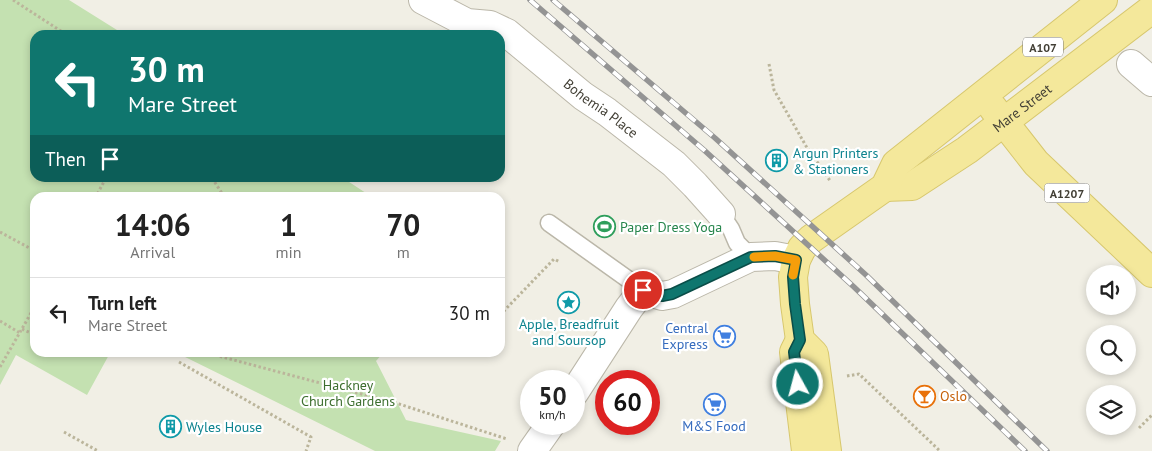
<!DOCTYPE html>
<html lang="en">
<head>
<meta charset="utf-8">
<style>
	body { margin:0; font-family:"PT Sans",sans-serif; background:#f2f2f2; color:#222; height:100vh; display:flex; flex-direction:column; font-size:19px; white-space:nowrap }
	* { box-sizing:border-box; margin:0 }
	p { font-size:16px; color:#767676 }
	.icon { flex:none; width:28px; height:28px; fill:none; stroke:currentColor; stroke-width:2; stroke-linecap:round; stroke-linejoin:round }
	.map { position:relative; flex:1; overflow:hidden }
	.panel { position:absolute; left:30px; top:192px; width:475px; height:165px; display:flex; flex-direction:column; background:#fff; border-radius:15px; box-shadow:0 2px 8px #0003 }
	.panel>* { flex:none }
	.top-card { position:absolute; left:30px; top:30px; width:475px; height:152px; border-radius:15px; box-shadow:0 2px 8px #0003; background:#0f766e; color:#fff; overflow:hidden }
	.controls { position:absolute; left:1086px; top:265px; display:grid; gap:10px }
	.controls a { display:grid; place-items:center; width:50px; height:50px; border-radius:50%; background:#fff; box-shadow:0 2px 8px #0003; font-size:25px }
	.speed { position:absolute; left:520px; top:370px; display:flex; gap:10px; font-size:25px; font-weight:700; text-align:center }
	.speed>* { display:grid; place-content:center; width:65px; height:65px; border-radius:50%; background:#fff; box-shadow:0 2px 8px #0003; line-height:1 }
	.speed small { font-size:12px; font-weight:400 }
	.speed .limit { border:8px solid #d22; background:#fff; color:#111 }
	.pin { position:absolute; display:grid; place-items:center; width:42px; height:42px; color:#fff; margin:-21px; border:2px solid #fff; border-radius:50%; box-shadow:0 1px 5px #0007 }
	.me { position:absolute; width:55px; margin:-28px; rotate:353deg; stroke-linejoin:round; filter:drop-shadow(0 0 4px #0008) }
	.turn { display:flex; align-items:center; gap:18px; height:105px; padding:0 15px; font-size:22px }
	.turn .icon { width:65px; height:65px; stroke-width:2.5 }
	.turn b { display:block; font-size:35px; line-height:42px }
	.then { display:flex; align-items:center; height:48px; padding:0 15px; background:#0003; gap:10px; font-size:19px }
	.eta { display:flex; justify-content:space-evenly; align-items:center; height:85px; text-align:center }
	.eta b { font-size:30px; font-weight:600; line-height:35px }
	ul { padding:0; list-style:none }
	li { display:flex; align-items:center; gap:15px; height:70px; padding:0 15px; border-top:1px solid #e0e0e0 }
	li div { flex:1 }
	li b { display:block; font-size:19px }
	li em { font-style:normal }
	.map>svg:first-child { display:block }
	.green { fill:#c4e1b1 }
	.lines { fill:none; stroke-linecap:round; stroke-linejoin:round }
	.lane-casing { stroke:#bbb7a9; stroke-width:19 }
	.street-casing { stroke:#bbb7a9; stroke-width:30 }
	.primary-casing { stroke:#d7c76d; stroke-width:30 }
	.path { stroke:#bbb59b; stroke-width:3; stroke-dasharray:2.5 2.5; stroke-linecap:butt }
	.lane { stroke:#fff; stroke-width:16 }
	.street { stroke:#fff; stroke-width:28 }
	.primary { stroke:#f4e89b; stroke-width:28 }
	.rail-casing { stroke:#949494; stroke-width:5.5 }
	.rail { stroke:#fff; stroke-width:4; stroke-dasharray:11; stroke-linecap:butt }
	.route-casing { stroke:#0a4d48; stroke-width:12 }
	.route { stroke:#0f766e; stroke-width:9 }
	.slow { stroke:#f59e0b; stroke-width:9 }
	.labels { text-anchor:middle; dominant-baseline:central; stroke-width:4.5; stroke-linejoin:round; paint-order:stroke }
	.shield { fill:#fff; stroke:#7b7972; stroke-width:1 }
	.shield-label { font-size:12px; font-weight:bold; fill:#423f35 }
	.street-label { font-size:14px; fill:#423f35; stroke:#fff }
	.culture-label { font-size:14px; fill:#0d838f; stroke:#fff; text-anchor:start }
	.leisure-label { font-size:14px; fill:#27864d; stroke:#fff; text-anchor:start }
	.shop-label { font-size:14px; fill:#366cbe; stroke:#fff; text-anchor:end }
	.park-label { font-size:14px; fill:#3d6e2f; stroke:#fff }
	.food-label { font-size:14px; fill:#c56008; stroke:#fff; text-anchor:start }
</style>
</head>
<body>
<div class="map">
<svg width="1152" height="451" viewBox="0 0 1152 451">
	<rect width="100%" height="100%" fill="#f1efe5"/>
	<g class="green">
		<polygon points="0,0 69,0 125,35 35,35 35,178 343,178 372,197 35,198 35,352 110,353 87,395 16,355 0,385"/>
		<polygon points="177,353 383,353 376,361 406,420 501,441 495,451 375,451"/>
	</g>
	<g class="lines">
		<defs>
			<g id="lane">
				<polyline points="721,214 731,229 737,243 751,257"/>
				<polyline points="549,223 643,290"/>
			</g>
			<g id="street">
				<path id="s1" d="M423,0L467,23L490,25L507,33L583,96L607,112L674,164L695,185L721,214"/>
				<polyline points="1131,64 1152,82"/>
				<polyline points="574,393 629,308 643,290 662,296 673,294 751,257 775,256 796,260"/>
				<polyline points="532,451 551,424"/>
			</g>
			<g id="primary">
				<polyline points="993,108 1036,163 1152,273"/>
				<path id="s2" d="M885,187L912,186L967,150L1152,9"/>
				<polyline points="800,340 794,352 806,451"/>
				<polyline points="827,451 814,354 800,340 795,304 793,277 796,260 802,248 811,239 885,187 896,164 1103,0"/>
			</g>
		</defs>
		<use href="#lane" class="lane-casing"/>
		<use href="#street" class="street-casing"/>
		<use href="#primary" class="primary-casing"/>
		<g class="path">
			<polyline points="13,0 67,35"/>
			<polyline points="769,64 774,90 806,146 831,182"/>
			<polyline points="212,178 225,198"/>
			<polyline points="95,198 106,178"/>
			<polyline points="0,232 35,251"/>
			<polyline points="500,315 554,259 560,262"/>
			<polyline points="0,321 20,333"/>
			<polyline points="22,329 35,335"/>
			<polyline points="211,352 215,355 399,404 507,439"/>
			<polyline points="179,362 311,437 306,451"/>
			<polyline points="0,367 35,306"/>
			<polyline points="847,376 859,374 940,451"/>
			<polyline points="1139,428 1152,415"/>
			<polyline points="64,432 98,451"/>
		</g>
		<use href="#lane" class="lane"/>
		<use href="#street" class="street"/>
		<use href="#primary" class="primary"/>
		<defs>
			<g id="rail">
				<polyline points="530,0 704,150 854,287 1025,451"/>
				<polyline points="553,0 715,138 866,275 1047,451"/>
			</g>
		</defs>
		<use href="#rail" class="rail-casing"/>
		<use href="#rail" class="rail"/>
	</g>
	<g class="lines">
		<defs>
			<polyline id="route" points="643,290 662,296 672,294 751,257 775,256 796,260 793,277 795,304 800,340 794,352 798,384"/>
		</defs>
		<use href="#route" class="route-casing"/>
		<use href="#route" class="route"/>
		<polyline class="slow" points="754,257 775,256 796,260 793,275"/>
	</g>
	<defs>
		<symbol id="building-ring" viewBox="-11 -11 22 22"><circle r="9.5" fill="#fff" stroke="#0f9aa8" stroke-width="1.5"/><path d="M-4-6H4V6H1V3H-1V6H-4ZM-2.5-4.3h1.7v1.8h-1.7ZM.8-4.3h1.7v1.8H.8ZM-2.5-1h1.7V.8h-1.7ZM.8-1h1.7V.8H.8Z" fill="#0f9aa8"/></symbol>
		<symbol id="stadium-ring" viewBox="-11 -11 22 22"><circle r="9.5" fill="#fff" stroke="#2e9e5b" stroke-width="1.5"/><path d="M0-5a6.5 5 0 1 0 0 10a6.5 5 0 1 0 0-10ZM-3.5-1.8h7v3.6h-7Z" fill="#2e9e5b"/></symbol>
		<symbol id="sight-ring" viewBox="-11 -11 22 22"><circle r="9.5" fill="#fff" stroke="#0f9aa8" stroke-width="1.5"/><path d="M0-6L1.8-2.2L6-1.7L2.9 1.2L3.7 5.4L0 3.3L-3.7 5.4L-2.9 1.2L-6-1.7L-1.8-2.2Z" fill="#0f9aa8"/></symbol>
		<symbol id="supermarket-ring" viewBox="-11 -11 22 22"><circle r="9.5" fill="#fff" stroke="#3f7fe0" stroke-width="1.5"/><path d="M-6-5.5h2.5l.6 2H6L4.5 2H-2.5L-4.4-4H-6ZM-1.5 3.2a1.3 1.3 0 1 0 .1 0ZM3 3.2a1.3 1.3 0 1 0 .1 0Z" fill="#3f7fe0"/></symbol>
		<symbol id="bar-ring" viewBox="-11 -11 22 22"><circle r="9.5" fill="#fff" stroke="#e8710a" stroke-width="1.5"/><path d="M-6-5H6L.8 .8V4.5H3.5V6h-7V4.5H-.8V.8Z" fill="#e8710a"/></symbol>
	</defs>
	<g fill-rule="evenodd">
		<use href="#building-ring" x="764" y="148" width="25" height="25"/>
		<use href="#stadium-ring" x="592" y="214" width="25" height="25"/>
		<use href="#sight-ring" x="556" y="290" width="25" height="25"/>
		<use href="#supermarket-ring" x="712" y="324" width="25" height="25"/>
		<use href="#bar-ring" x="912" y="384" width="25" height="25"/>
		<use href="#supermarket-ring" x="702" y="392" width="25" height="25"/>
		<use href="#building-ring" x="158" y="414" width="25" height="25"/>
	</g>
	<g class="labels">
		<g class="shield">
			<rect x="1023" y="37.5" width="40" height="19" rx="4"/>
			<rect x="1044.5" y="183.5" width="45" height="19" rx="4"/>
		</g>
		<g class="shield-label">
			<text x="1043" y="47">A107</text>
			<text x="1067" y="193">A1207</text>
		</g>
		<g class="street-label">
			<text stroke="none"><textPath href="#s1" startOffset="212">Bohemia Place</textPath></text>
			<text stroke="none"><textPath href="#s2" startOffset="162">Mare Street</textPath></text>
		</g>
		<g class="culture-label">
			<text x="793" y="153">Argun Printers<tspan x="793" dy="16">&amp; Stationers</tspan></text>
			<text x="569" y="324" text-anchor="middle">Apple, Breadfruit<tspan x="569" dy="16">and Soursop</tspan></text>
			<text x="186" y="427">Wyles House</text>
		</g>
		<g class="leisure-label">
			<text x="620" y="227">Paper Dress Yoga</text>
		</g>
		<g class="shop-label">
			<text x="708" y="328">Central<tspan x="708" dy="16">Express</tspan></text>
			<text x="714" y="426" text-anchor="middle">M&amp;S Food</text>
		</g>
		<g class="park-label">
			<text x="348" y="385">Hackney<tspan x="348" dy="16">Church Gardens</tspan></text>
		</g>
		<g class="food-label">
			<text x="940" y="396">Oslo</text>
		</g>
	</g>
</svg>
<div class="controls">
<a><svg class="icon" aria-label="sound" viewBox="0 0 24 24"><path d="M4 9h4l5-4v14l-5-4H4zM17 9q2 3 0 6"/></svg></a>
<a><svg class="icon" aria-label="search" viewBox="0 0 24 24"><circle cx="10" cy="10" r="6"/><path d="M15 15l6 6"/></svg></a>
<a><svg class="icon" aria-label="layers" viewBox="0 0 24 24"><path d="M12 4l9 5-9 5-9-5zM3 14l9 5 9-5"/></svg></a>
</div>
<div class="speed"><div>50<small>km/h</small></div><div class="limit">60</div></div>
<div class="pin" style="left:643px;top:290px;background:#d93025"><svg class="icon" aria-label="arrive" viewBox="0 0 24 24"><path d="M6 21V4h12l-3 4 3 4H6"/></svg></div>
<svg class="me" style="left:798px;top:384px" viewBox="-20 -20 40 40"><circle r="17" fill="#0f766e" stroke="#fff" stroke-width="3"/><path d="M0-11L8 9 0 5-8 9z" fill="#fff"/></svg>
<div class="top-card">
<div class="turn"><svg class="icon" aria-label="left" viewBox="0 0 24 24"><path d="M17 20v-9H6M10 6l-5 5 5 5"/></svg><div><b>30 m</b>Mare Street</div></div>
<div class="then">Then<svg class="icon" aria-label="arrive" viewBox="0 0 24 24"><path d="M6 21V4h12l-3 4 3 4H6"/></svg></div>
</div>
<section class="panel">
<div class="eta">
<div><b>14:06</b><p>Arrival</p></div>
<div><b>1</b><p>min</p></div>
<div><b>70</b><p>m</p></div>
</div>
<ul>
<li><svg class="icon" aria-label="left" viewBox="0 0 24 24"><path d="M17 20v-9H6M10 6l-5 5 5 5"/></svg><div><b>Turn left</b><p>Mare Street</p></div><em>30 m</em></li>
</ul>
</section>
</div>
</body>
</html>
